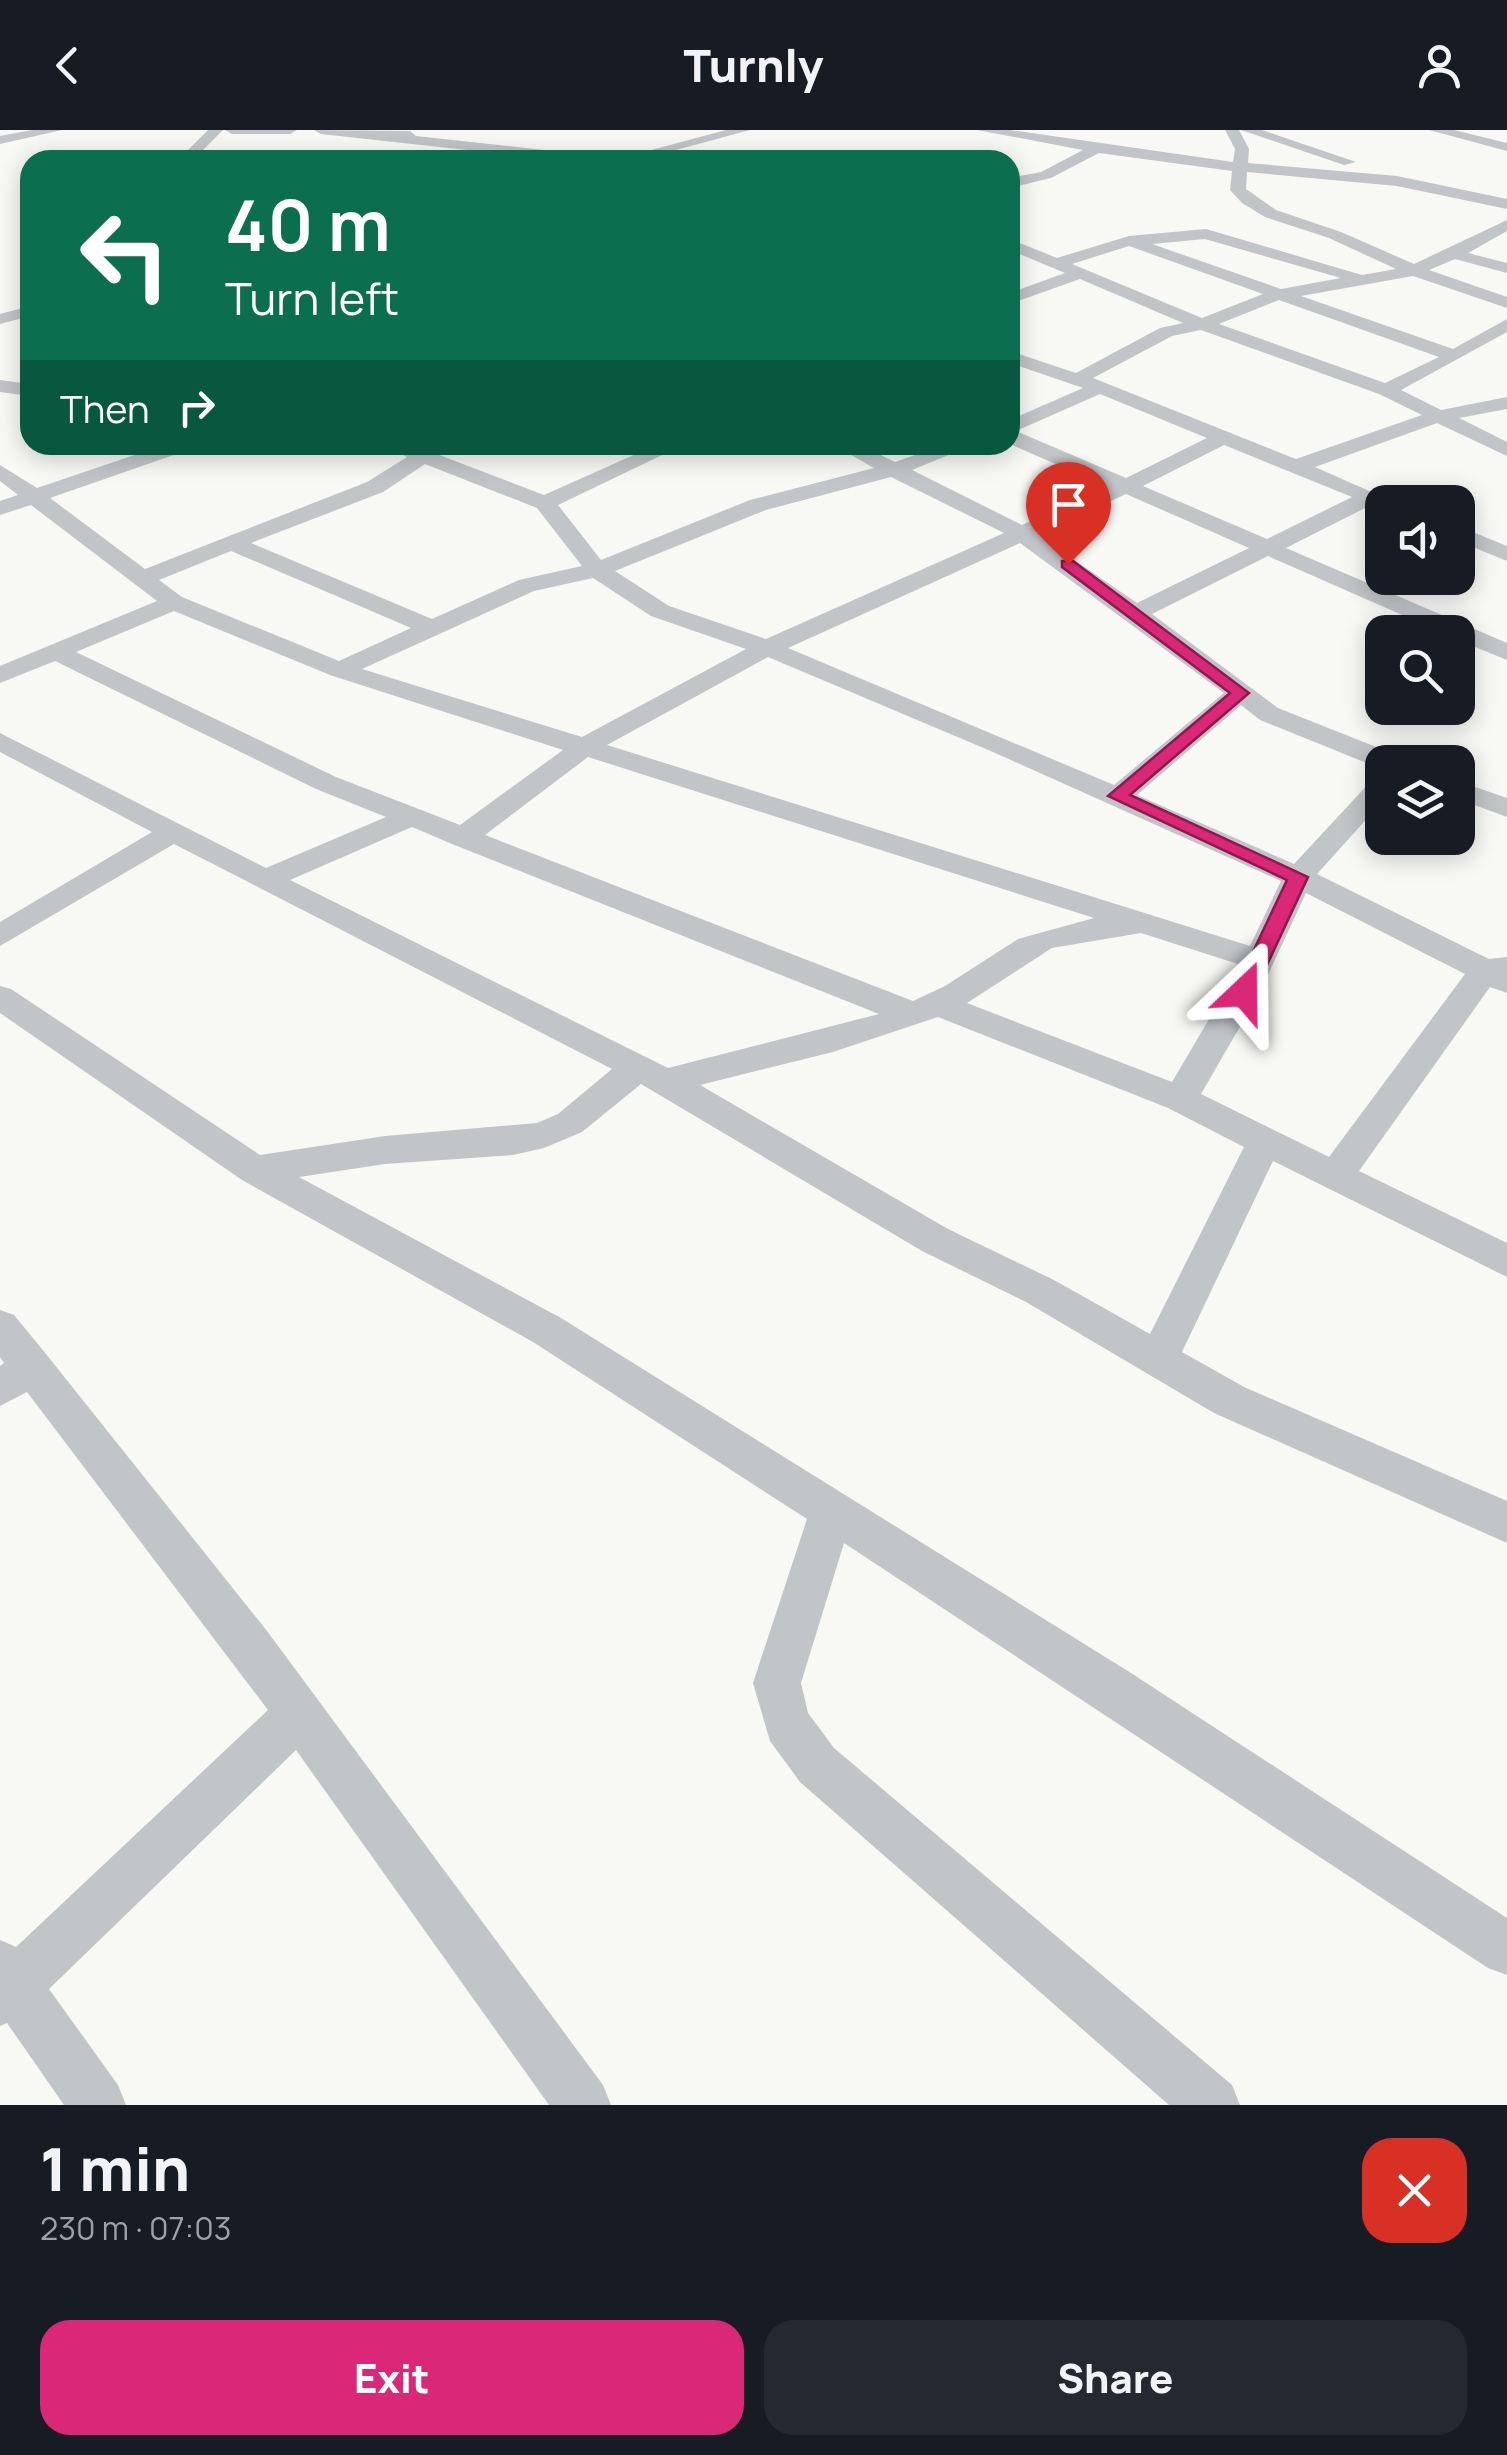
<!DOCTYPE html>
<html lang="en">
<head>
<meta charset="utf-8">
<style>
	body { margin:0; font-family:Manrope,sans-serif; background:#242831; color:#f1f3f6; height:100vh; display:flex; flex-direction:column; font-size:38px; white-space:nowrap }
	* { box-sizing:border-box; margin:0 }
	p { font-size:32px; color:#9ea1a6 }
	.icon { flex:none; width:55px; height:55px; fill:none; stroke:currentColor; stroke-width:2; stroke-linecap:round; stroke-linejoin:round }
	.map { position:relative; height:1975px; overflow:hidden }
	.details { display:flex; flex-direction:column; background:#171b24; flex:1 }
	.details>* { flex:none }
	.top-card { position:absolute; left:20px; top:20px; width:1000px; height:305px; border-radius:30px; box-shadow:0 5px 25px #0003; background:#0b6e4f; color:#fff; overflow:hidden }
	.controls { position:absolute; left:1365px; top:355px; display:grid; gap:20px }
	.controls a { display:grid; place-items:center; width:110px; height:110px; border-radius:20px; background:#171b24; box-shadow:0 5px 25px #0003; font-size:50px }
	.pin { position:absolute; display:grid; place-items:center; width:85px; height:85px; color:#fff; margin:-102px -42px; border-radius:50% 50% 50% 0; rotate:-45deg; box-shadow:0 0 10px #0007 }
	.pin .icon { rotate:45deg }
	.me { position:absolute; width:110px; margin:-55px; rotate:23deg; stroke-linejoin:round; filter:drop-shadow(0 0 8px #0008) }
	.turn { display:flex; align-items:center; gap:35px; height:210px; padding:0 40px; font-size:45px }
	.turn .icon { width:130px; height:130px; stroke-width:2.5 }
	.turn b { display:block; font-size:70px; line-height:85px }
	.then { display:flex; align-items:center; height:95px; padding:0 40px; background:#0003; gap:20px; font-size:38px }
	.round { display:grid; place-items:center; flex:none; width:105px; height:105px; border-radius:30px; background:#242831 }
	.head { display:flex; align-items:center; justify-content:space-between; height:170px; padding:0 40px }
	h1 { font-size:60px; font-weight:800; line-height:75px }
	.action { display:flex; gap:20px; margin-top:auto; padding:20px 40px }
	.action a { flex:1; height:115px; border-radius:30px; background:#db2777; color:#fff; font-size:40px; font-weight:800; line-height:115px; text-align:center }
	.action a+a { background:#242831; color:#f1f3f6 }
	header { display:flex; justify-content:space-between; align-items:center; height:130px; padding:0 40px; background:#171b24; font-size:45px; font-weight:800 }
	.map>svg:first-child { display:block }
	.lines { fill:none; stroke-linecap:round; stroke-linejoin:round }
	.minor { fill:#c1c5c8; fill-rule:evenodd }
	.route { fill:#db2777; stroke:#8e194d; stroke-width:2.5 }
</style>
</head>
<body>
<header><svg class="icon" aria-label="back" viewBox="0 0 24 24"><path d="M15 5l-7 7 7 7"/></svg>Turnly<svg class="icon" aria-label="person" viewBox="0 0 24 24"><circle cx="12" cy="8" r="4"/><path d="M4 21q1-7 8-7t8 7"/></svg></header>
<div class="map">
<svg width="1507" height="1975" viewBox="0 0 1507 1975">
	<rect width="100%" height="100%" fill="#f8f8f5"/>
	<g class="lines">
		<g class="minor">
			<polygon points="32,0 62,0 0,14 0,6"/>
			<polygon points="208,0 223,0 193,30 178,30"/>
			<polygon points="225,0 297,0 290,4 232,4"/>
			<polygon points="314,0 410,1 416,6 598,26 605,30 559,30 321,4"/>
			<polygon points="726,0 750,0 639,30 614,30"/>
			<path d="M977,0H1010L1233,32L1235,19L1225,0H1239L1249,19L1248,33L1397,46L1507,69V79L1397,56L1247,42L1246,59L1276,80L1341,102L1414,134L1507,90V101L1468,123L1507,133V143L1455,129L1429,140L1507,167V178L1413,146L1301,166L1453,219L1507,189V202L1401,260L1441,280L1507,267V279L1459,288L1507,312V326L1437,293L1315,337L1394,372H1382V378L1371,375L1286,418L1507,513V530L1458,510V502H1441L1268,426L1152,484L1278,578L1399,626L1403,632H1382V639L1379,638L1260,590L1241,575L1137,665L1294,734L1372,650L1382,648V672L1317,744L1489,829L1507,827V863L1490,857L1359,1041L1507,1113V1147L1273,1031L1182,1222L1244,1257L1507,1371V1413L1214,1283L1026,1172L922,1121L641,954L582,1002L544,1018L513,1025L385,1034L299,1047L561,1188L1131,1543L1507,1788V1845L1488,1838L844,1413L801,1553L808,1583L834,1618L1232,1955L1240,1975H1169L800,1652L770,1611L753,1553L807,1389L533,1212L242,1050L0,883V856L11,859L260,1025L385,1006L537,993L558,984L612,939L174,714L0,816V792L152,702L0,622V603L266,738L386,687L316,659L55,531L0,553V536L157,471L31,375L0,385V371L18,365L0,351V335L37,358L164,315H194L191,319L50,368L145,439L367,352L407,327L384,315H413L544,365L656,315H683L558,375L601,430L750,370L874,338L834,315H860L895,332L943,315H973L912,340L1022,395L1108,357L1010,314V290L1083,258L1010,233V221L1076,243L1160,198L1183,193L1080,149L1010,174V163L1065,143L1010,120V109L1057,128L1129,106L1206,99L1362,145L1396,139L1329,108L1265,87L1242,73L1230,60L1232,41L1099,23L1051,48L1010,58V48L1041,42L1083,20ZM1205,109L1341,148L1281,159L1152,114ZM1129,116L1263,164L1202,188L1072,134ZM1279,170L1439,227L1385,253L1219,194ZM1201,200L1379,264L1422,285L1296,329L1093,248L1172,206ZM1100,264L1207,308L1126,348L1016,301ZM1224,315L1352,367L1267,409L1143,356ZM425,334L537,378L582,436L519,450L432,489L251,413L383,362ZM891,347L1004,403L766,509L669,476L615,441L766,380ZM1126,364L1249,418L1137,473L1038,405ZM1020,413L1224,563L1114,655L788,518ZM231,421L411,498L339,531L182,467L159,450ZM593,448L651,486L746,519L582,607L362,539L534,461ZM174,481L330,545L563,620L460,695L336,647L76,522ZM768,527L993,622L1281,751L1250,816L607,615ZM588,627L1094,788L1018,809L945,856L913,871L485,705ZM412,697L452,714L879,884L668,938L290,750ZM1306,763L1465,844L1329,1027L1201,964L1260,862ZM1141,803L1241,835L1172,952L967,873L1052,818ZM938,887L1168,978L1244,1017L1150,1204L1054,1150L948,1099L700,955L833,922Z"/>
			<polygon points="1241,0 1262,0 1356,32 1344,35"/>
			<polygon points="1429,0 1454,0 1507,13 1507,21"/>
			<polygon points="30,176 30,186 0,194 0,184"/>
			<polygon points="0,250 30,254 30,266 0,262"/>
			<polygon points="1458,396 1507,416 1507,431 1458,411"/>
			<polygon points="1458,651 1507,668 1507,687 1458,669"/>
			<polygon points="0,1180 14,1185 46,1224 267,1501 603,1955 611,1975 549,1975 296,1620 49,1859 118,1955 126,1975 64,1975 7,1893 0,1896 0,1810 16,1817 268,1580 27,1262 0,1276 0,1236 4,1233 0,1227"/>
		</g>
	</g>
	<polygon class="route" points="1062,431 1073,431 1249,563 1130,665 1308,747 1252,867 1237,867 1234,862 1287,750 1108,666 1230,563 1062,437"/>
</svg>
<div class="controls">
<a><svg class="icon" aria-label="sound" viewBox="0 0 24 24"><path d="M4 9h4l5-4v14l-5-4H4zM17 9q2 3 0 6"/></svg></a>
<a><svg class="icon" aria-label="search" viewBox="0 0 24 24"><circle cx="10" cy="10" r="6"/><path d="M15 15l6 6"/></svg></a>
<a><svg class="icon" aria-label="layers" viewBox="0 0 24 24"><path d="M12 4l9 5-9 5-9-5zM3 14l9 5 9-5"/></svg></a>
</div>
<div class="pin" style="left:1068px;top:434px;background:#d93025"><svg class="icon" aria-label="arrive" viewBox="0 0 24 24"><path d="M6 21V4h12l-3 4 3 4H6"/></svg></div>
<svg class="me" style="left:1244px;top:862px" viewBox="-20 -20 40 40"><path d="M0-17L14 15 0 8-14 15z" fill="#db2777" stroke="#fff" stroke-width="4"/></svg>
<div class="top-card">
<div class="turn"><svg class="icon" aria-label="left" viewBox="0 0 24 24"><path d="M17 20v-9H6M10 6l-5 5 5 5"/></svg><div><b>40 m</b>Turn left</div></div>
<div class="then">Then<svg class="icon" aria-label="right" viewBox="0 0 24 24"><path d="M7 20v-9h11M14 6l5 5-5 5"/></svg></div>
</div>
</div>
<section class="details">
<div class="head"><div><h1>1 min</h1><p>230 m · 07:03</p></div><a class="round" style="background:#d93025;color:#fff"><svg class="icon" aria-label="close" viewBox="0 0 24 24"><path d="M6 6l12 12M18 6L6 18"/></svg></a></div>
<div class="action"><a>Exit</a><a>Share</a></div>
</section>
</body>
</html>
